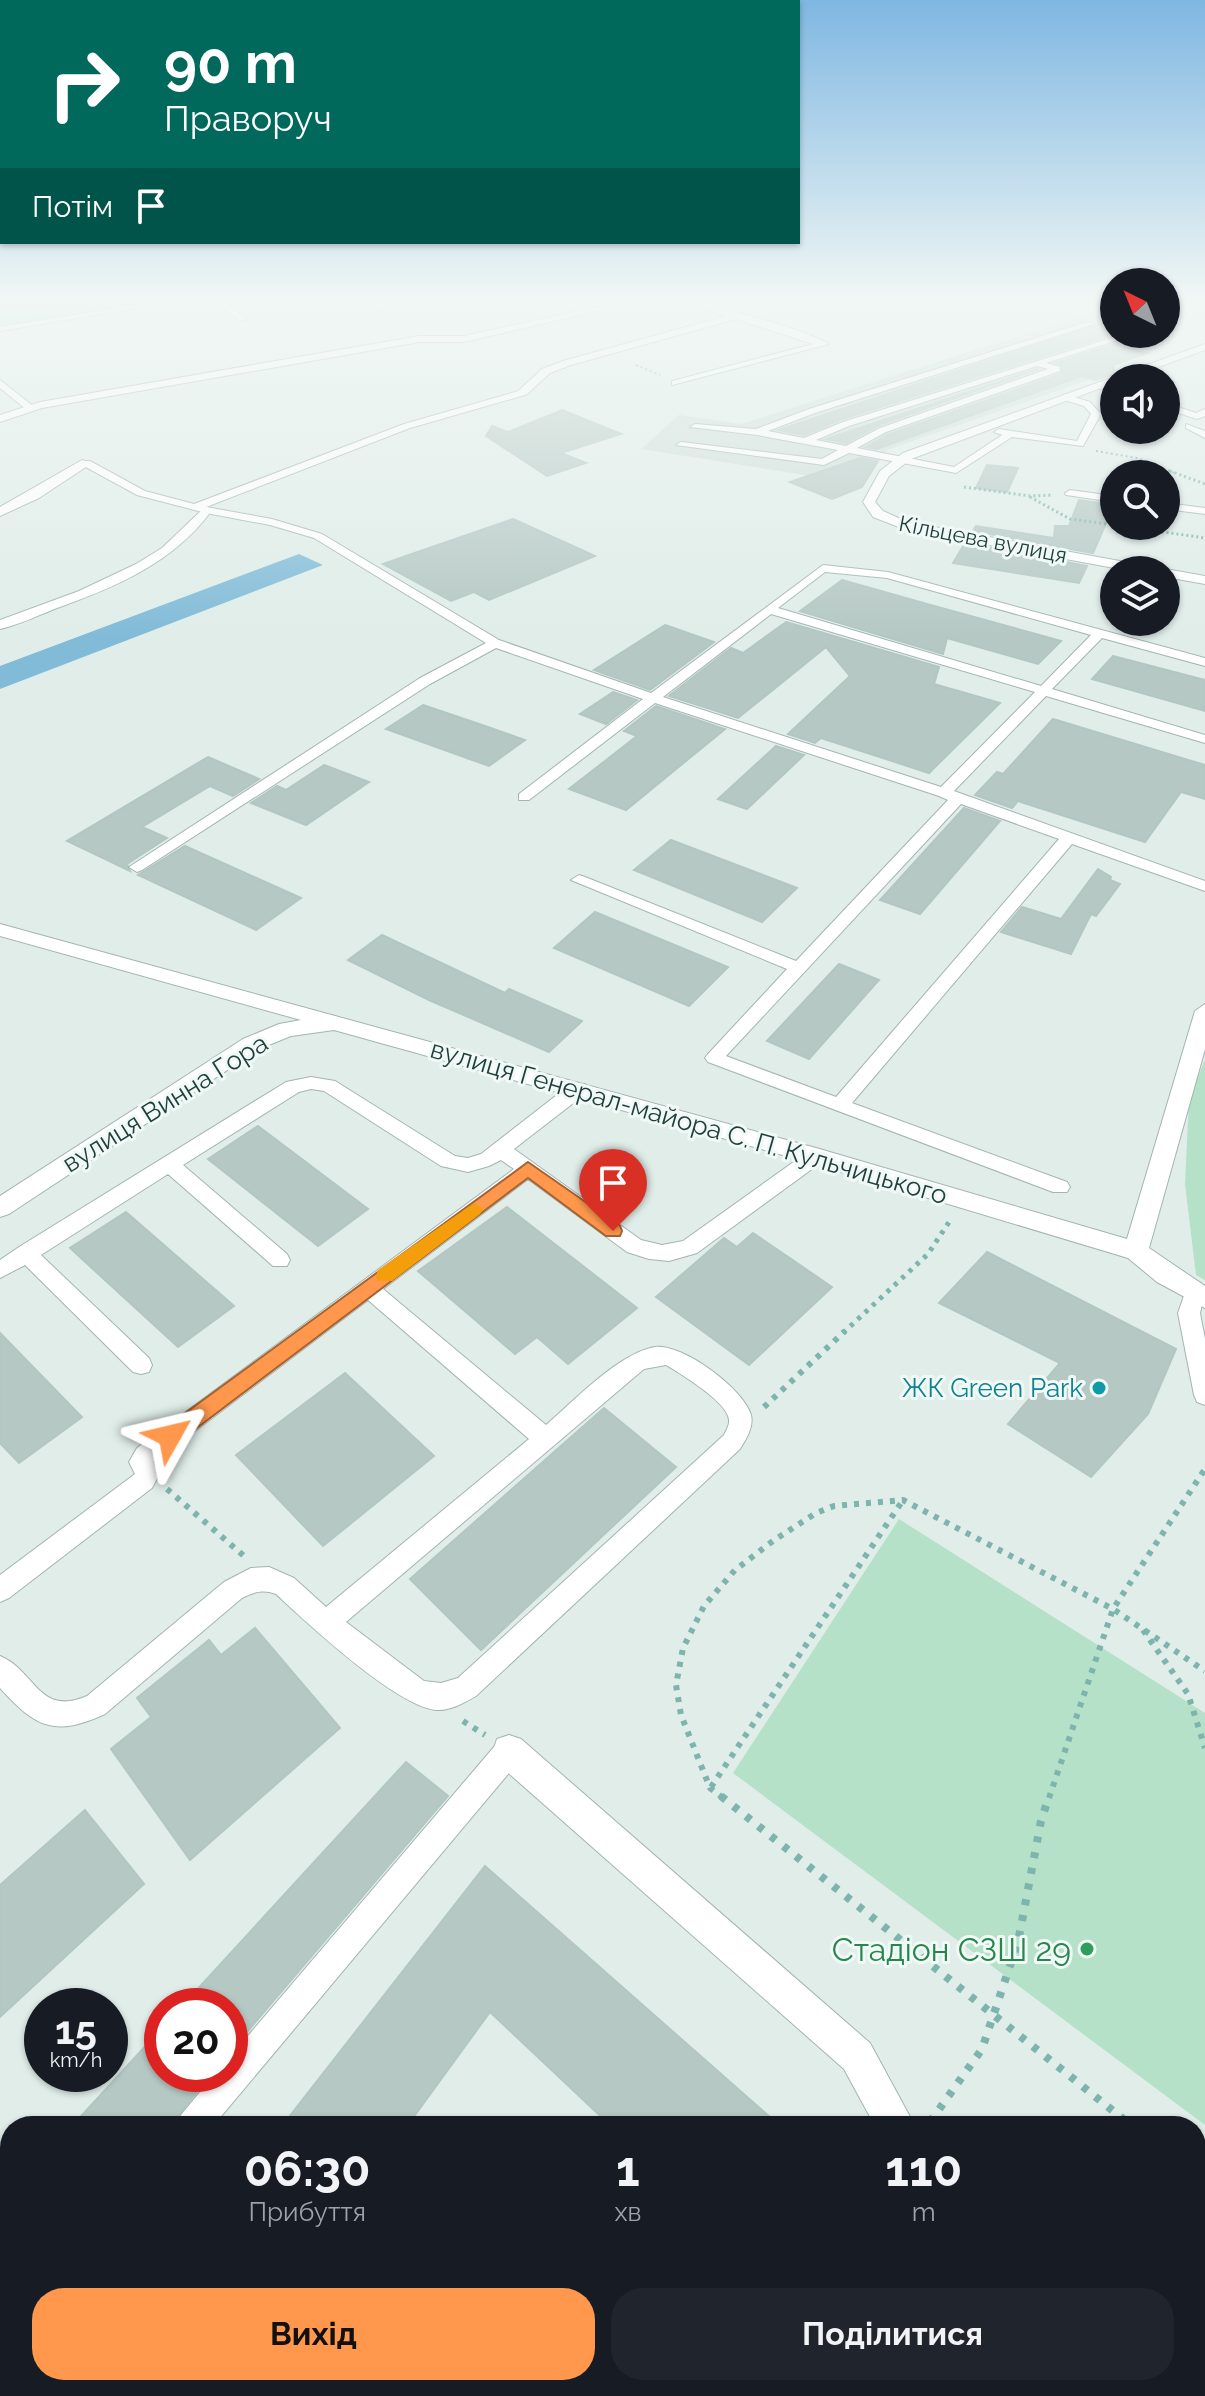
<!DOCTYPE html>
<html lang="uk">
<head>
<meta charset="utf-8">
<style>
	body { margin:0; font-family:Raleway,sans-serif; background:#20242c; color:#f1f3f6; height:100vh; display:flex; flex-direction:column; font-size:30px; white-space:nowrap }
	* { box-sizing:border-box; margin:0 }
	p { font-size:26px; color:#9ea1a6 }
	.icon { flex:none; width:44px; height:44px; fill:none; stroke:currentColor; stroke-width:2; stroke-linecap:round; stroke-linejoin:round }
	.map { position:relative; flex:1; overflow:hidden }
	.drawer { position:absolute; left:0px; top:2116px; width:1206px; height:280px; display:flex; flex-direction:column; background:#171b24; border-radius:32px 32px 0 0; box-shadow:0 2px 6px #0004 }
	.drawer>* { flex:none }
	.hud { position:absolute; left:0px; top:0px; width:800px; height:244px; box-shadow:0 2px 6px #0004; background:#00695c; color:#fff; overflow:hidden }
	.needle { width:52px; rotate:317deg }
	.buttons { position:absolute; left:1100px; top:268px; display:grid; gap:16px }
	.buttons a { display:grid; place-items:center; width:80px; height:80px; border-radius:50%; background:#171b24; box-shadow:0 2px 6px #0004; font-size:40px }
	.speed { position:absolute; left:24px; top:1988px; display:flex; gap:16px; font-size:40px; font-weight:700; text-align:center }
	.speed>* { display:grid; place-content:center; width:104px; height:104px; border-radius:50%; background:#171b24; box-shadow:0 2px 6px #0004; line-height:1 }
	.speed small { font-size:20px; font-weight:400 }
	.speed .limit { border:12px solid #d22; background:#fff; color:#111 }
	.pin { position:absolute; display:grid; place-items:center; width:68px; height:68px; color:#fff; margin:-82px -34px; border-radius:50% 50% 50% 0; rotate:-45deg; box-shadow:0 0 8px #0007 }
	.pin .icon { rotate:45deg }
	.me { position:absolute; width:88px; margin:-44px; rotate:53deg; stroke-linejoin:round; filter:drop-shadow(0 0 6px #0008) }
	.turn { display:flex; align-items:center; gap:28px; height:168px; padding:0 32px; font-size:36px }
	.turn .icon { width:104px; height:104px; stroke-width:2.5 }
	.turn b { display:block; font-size:56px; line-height:68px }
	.then { display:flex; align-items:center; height:76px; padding:0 32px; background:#0003; gap:16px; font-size:30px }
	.eta { display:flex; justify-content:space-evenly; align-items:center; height:136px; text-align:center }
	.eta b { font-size:48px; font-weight:700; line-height:56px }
	.cta { display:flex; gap:16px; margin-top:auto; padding:16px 32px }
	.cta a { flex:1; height:92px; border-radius:32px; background:#ff984c; color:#111; font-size:32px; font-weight:700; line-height:92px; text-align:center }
	.cta a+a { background:#20242c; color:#f1f3f6 }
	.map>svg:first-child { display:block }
	.built { fill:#ceddd9 }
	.green { fill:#b6e1c9 }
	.water { fill:#81bbd8 }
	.building { fill:#b5c8c3; stroke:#b2c7c2; stroke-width:2 }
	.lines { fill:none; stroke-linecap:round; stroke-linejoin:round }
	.lane-casing { stroke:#a2b5b2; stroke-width:2 }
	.street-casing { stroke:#a2b5b2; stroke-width:2 }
	.path-far4 { stroke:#7db4ad; stroke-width:2; stroke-dasharray:2 3; stroke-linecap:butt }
	.path-far3 { stroke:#7db4ad; stroke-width:3; stroke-dasharray:2 3; stroke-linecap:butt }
	.path-far2 { stroke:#7db4ad; stroke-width:5; stroke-dasharray:4 6; stroke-linecap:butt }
	.path-far1 { stroke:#7db4ad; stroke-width:6; stroke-dasharray:5 7; stroke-linecap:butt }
	.path { stroke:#7db4ad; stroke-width:8; stroke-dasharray:6 10; stroke-linecap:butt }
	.lane { fill:#fff; fill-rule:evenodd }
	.street { fill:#fff; fill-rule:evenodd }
	.route { fill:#ff984c; stroke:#a66331; stroke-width:2 }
	.slow { fill:#f59e0b }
	.culture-dot { fill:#0f9aa8; stroke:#f1f9f6; stroke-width:3 }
	.leisure-dot { fill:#2e9e5b; stroke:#f1f9f6; stroke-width:3 }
	.labels { text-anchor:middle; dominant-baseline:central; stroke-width:6; stroke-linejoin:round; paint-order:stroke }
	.far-street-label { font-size:22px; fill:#1f3f3c; stroke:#f1f9f6 }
	.street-label { font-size:26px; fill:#1f3f3c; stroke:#f1f9f6 }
	.culture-label { font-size:26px; fill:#0d838f; stroke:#f1f9f6; text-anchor:end }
	.near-leisure-label { font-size:32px; fill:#27864d; stroke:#f1f9f6; text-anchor:end }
</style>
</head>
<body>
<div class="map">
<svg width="1205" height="2396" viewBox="0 0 1205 2396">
	<rect width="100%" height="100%" fill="#e0ede9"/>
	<polygon class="built" points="1089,314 1114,321 1114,334 1160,334 1171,337 1096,363 1117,370 887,450 861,484 641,449 679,415 741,424"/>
	<g class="green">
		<polygon points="0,302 156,302 0,327"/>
		<polygon points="1205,1059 1205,1280 1196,1275 1185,1184 1189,1100"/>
		<polygon points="899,1519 1205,1713 1205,2125 733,1773"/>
	</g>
	<polygon class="water" points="299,554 323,565 0,689 0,666"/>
	<g class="building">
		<polygon points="1105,322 1114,324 1114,334 842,419 804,435 779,430"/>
		<polygon points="1127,334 1159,338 1128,348 1148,353 1114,365 1114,374 1095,380 1082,376 877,449 866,447 887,435 1061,374 1062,365 1056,363 1125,341"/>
		<polygon points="1038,369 879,425 846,443 826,439"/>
		<polygon points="562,410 621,434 561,453 586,463 547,476 486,436 492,426 508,432"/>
		<polygon points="860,458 878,461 862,487 832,499 790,482"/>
		<polygon points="987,465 1018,468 1007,492 976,488"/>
		<polygon points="1079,500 1114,505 1093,553 973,531 976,526 1054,538 1055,526 1069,526"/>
		<polygon points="513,519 595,556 489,600 474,592 451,601 383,564"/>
		<polygon points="965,543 1087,566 1079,583 953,563"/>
		<polygon points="842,580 927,604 1061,641 1038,664 947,638 943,654 800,611"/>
		<polygon points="786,622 939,667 934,684 1000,703 929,773 821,738 815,743 788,734 850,676 826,647 738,718 669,696 731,648 743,653"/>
		<polygon points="665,625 714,642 650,690 594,670"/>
		<polygon points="1113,656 1205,680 1205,711 1092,679"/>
		<polygon points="613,692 637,700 606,724 580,714"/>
		<polygon points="423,705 485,726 525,740 489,766 386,729"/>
		<polygon points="656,706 725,729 626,810 569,789 637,736 624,731"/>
		<polygon points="1053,719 1205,765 1205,799 1181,792 1145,842 1018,801 1012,808 975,795 997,772 1003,774"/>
		<polygon points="776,746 804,755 747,809 718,799"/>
		<polygon points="208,757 259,779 233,796 210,786 142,827 167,838 127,864 130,871 67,841"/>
		<polygon points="324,765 369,782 306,825 251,803 277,786 286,790"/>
		<polygon points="964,808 1000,821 920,914 880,900"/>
		<polygon points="671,840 797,888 762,922 634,870"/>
		<polygon points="185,846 301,898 256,930 138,875"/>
		<polygon points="1098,869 1111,877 1110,880 1120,884 1096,916 1091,914 1071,954 1001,932 1022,907 1061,919"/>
		<polygon points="595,912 728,967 689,1006 554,948"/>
		<polygon points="382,935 505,993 509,989 582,1021 549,1052 429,1000 348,960"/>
		<polygon points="839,964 879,980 809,1059 767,1041"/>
		<polygon points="258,1126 368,1209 318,1246 208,1159"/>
		<polygon points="507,1207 637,1308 568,1364 537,1337 515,1354 418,1271"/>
		<polygon points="126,1212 234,1306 178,1347 70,1248"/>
		<polygon points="753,1233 832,1287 749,1365 656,1297 724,1238 737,1247"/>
		<polygon points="987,1252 1176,1349 1148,1414 1091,1477 1008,1424 1060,1363 939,1303"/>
		<polygon points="0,1333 82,1417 19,1463 0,1443"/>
		<polygon points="345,1373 434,1456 323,1546 236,1455"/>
		<polygon points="604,1408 676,1467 481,1650 410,1579"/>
		<polygon points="255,1628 340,1728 190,1860 111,1749 151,1717 137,1698 209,1640 221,1655"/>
		<polygon points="406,1762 448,1796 230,2052 230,2006 182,2006"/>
		<polygon points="85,1810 144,1884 0,2017 0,1885"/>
		<polygon points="485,1866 780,2126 611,2126 490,2012 407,2126 282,2126"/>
		<polygon points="162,2028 162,2074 211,2074 170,2126 72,2126"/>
	</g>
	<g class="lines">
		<defs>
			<g id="lane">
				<polygon points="155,302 173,302 0,331 0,327"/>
				<polygon points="212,302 221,302 248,319 241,321"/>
				<path d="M1087,322L1094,324L815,413L768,431L804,438L843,422L1124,334V338L1046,363L1060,367V371L886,432L857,448L954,467L1002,435L994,432L999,429L1077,441L1091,414L1084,406L1061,399L1064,394L1090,402L1101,414L1083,446L1012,437L956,473L849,453L824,465L676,445L681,442L822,459L838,450L757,435L690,427L695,424L756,429L809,409ZM1037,366L1048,369L880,428L846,446L816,440L849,426Z"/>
				<polygon points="0,380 33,406 33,410 27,410 0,388"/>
				<polygon points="1098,382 1114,387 1114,393 1095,387"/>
				<path d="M522,390L525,395L410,428L206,507L272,519L322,534L499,640L651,693L823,565L888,572L1205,658V666L1102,638L1052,689L1205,735V743L1046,696L954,791L1205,881V891L1072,844L852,1103L1067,1182L1070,1187L1067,1192H1053L708,1062L705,1058L708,1054L787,969L571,880L579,875L585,877L796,961L948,800L939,796L655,703L529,800H519V794L643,699L496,648L430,684L142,870L137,872L129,867L420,678L486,643L314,538L270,525L206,513L137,495L82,465V461H90L145,491L194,504L404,424ZM825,572L887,578L1091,635L1041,686L778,608ZM771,614L1035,692L941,787L663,697ZM961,804L1059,839L836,1097L726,1056Z"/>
				<polygon points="1166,403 1196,413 1205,409 1205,416 1197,419 1166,409"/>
				<polygon points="1186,424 1205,431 1205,438 1186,428"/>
				<polygon points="1070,490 1114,496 1114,502 1066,495 1065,493"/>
				<polygon points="1166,503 1205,508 1205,514 1166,509"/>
				<path d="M311,1077L335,1081L455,1156L468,1158L481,1154L571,1084H585L587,1089L585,1094L514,1149L641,1240L662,1245L683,1241L809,1151H823L826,1156L823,1161L697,1253L669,1261L649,1259L627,1252L528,1179L383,1289L546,1425C574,1401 619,1353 655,1347C682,1343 744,1389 751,1415C754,1427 746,1439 740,1449L476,1696C464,1703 450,1711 436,1710C396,1706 307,1623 276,1594C263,1589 254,1592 242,1598L105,1714C55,1737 36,1728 0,1688V1656C36,1671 38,1717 87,1696L224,1582L251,1568L269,1567L294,1578L326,1607L529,1439L368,1300L154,1462L160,1473L152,1488L9,1598L0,1602V1575L135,1474L129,1462L137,1448L514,1169L501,1160L489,1166L468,1172L441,1166L324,1091L311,1089L299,1092L183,1165L287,1254L290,1260L287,1266H273L168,1174L41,1255L149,1358L152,1365L149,1372L141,1374L133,1372L25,1265L0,1278V1260L19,1247L286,1082ZM666,1365C681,1374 722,1399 728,1416C731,1423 727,1429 724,1435L458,1678L441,1683L424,1681L346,1622L644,1369Z"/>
				<polygon points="1195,1285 1205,1292 1200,1313 1205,1339 1205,1405 1197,1402 1194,1395 1178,1313 1187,1287"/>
				<polygon points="509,1737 519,1741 523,1751 519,1761 213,2126 176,2126 181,2115 215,2074 230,2074 230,2057 499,1741"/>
			</g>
			<g id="street">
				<polygon points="400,302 376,309 371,306 382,302"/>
				<polygon points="619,302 637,302 464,342 419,342 42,408 0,422 0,415 40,402 419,336 464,336"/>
				<path d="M689,302C710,302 811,332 829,344L672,385V381L813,344L736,319L571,365L550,373L526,395L516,393L542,369L563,361L726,316Z"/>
				<polygon points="1205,344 1205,350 1128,378 1114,378 1114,383 911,459 889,476 875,502 883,511 907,522 1147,566 1154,570 1125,570 904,529 873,517 863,502 880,471 903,453"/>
				<polygon points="82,460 92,463 39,498 0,516 0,507"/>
				<path d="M206,506L212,510C173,564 113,588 52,610C35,617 18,625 0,629V620L79,591L136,564L162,548Z"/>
				<polygon points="1166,569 1205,576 1205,584 1166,577 1166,570 1161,570"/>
				<polygon points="0,924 816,1148 1127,1239 1195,1011 1205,1004 1205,1049 1149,1248 1205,1286 1205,1308 1157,1282 1128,1258 815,1164 334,1030 291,1036 259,1049 9,1214 0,1217 0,1196 243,1039 279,1024 301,1020 0,936"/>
				<polygon points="509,1735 521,1739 870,2043 915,2126 875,2126 844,2069 497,1763 493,1751 497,1739"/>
				<polygon points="769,2386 814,2386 809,2396 765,2396"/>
			</g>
		</defs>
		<use href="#lane" class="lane-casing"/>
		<use href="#street" class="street-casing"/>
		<g class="path-far4">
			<polyline points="636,365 660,375"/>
			<polyline points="1096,451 1137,458 1175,473"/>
		</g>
		<g class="path-far3">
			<polyline points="1170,471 1205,484"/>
			<polyline points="964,487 1030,496 1053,495"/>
			<polyline points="1030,497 1070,519 1114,525"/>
			<polyline points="1122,526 1205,538"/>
		</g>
		<polyline class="path-far2" points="843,1333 928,1254 951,1219"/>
		<g class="path-far1">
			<polyline points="764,1407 845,1331"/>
			<polyline points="167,1489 244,1556"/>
			<polyline points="1143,1630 1188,1694 1205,1748"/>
			<polyline points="463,1721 485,1735"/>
			<polyline points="711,1787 903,1500"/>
			<polyline points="723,1798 710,1788 681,1715 676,1685 683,1648 704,1606 735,1570 773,1541 816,1513 834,1506 903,1500 1113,1609 1205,1671"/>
			<polyline points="1049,1798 1113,1609 1205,1469"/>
		</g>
		<g class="path">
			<polyline points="721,1796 1132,2126"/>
			<polyline points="930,2122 982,2049 1018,1942 1041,1821 1049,1796"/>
			<polyline points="1196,2176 1205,2183"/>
			<polyline points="0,2210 10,2223"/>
			<polyline points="691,2386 701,2396"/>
		</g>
		<use href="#lane" class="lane"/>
		<use href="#street" class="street"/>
	</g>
	<linearGradient id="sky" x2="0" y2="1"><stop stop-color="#7fb7e2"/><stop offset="0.47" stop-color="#f1f7f5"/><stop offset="1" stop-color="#f1f7f5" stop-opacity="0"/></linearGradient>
	<rect width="1205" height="637" fill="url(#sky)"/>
	<polygon class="route" points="528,1162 620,1226 622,1231 620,1236 606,1236 528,1178 177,1443 170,1445 162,1443 159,1436 162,1430"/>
	<polygon class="slow" points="474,1203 483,1209 480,1214 392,1281 378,1281 376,1276 378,1270"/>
	<circle class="culture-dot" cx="1099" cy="1388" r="8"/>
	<circle class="leisure-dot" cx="1087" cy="1949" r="8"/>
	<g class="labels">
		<g class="far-street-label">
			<text transform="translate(983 539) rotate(11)">Кільцева вулиця</text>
		</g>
		<g class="street-label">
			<text transform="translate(165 1103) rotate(-32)">вулиця Винна Гора</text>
			<text transform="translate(689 1122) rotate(16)">вулиця Генерал-майора С. П. Кульчицького</text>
		</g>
		<g class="culture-label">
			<text x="1083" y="1388">ЖК Green Park</text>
		</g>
		<g class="near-leisure-label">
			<text x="1071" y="1949">Стадіон СЗШ 29</text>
		</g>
	</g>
</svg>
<div class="buttons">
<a><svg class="needle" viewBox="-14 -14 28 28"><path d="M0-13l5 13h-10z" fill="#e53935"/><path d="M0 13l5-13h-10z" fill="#9ea1a6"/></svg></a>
<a><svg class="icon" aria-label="sound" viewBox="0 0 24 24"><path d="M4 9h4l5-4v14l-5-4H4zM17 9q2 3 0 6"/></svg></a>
<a><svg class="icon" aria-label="search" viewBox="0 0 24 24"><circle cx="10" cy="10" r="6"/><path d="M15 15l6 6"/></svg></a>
<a><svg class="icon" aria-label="layers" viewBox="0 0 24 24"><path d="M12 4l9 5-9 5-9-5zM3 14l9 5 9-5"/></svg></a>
</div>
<div class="speed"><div>15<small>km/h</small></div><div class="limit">20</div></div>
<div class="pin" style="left:613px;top:1231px;background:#d93025"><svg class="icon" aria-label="arrive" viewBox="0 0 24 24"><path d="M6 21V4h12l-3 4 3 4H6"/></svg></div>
<svg class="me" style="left:170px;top:1436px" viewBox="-20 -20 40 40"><path d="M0-17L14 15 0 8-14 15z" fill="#ff984c" stroke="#fff" stroke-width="4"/></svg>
<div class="hud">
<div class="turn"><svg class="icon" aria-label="right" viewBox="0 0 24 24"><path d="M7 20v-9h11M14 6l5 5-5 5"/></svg><div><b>90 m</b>Праворуч</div></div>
<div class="then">Потім<svg class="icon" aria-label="arrive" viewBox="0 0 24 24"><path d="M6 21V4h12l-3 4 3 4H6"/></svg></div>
</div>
<section class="drawer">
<div class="eta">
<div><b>06:30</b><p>Прибуття</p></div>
<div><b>1</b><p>хв</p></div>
<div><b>110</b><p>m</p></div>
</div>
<div class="cta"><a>Вихід</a><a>Поділитися</a></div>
</section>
</div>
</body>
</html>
